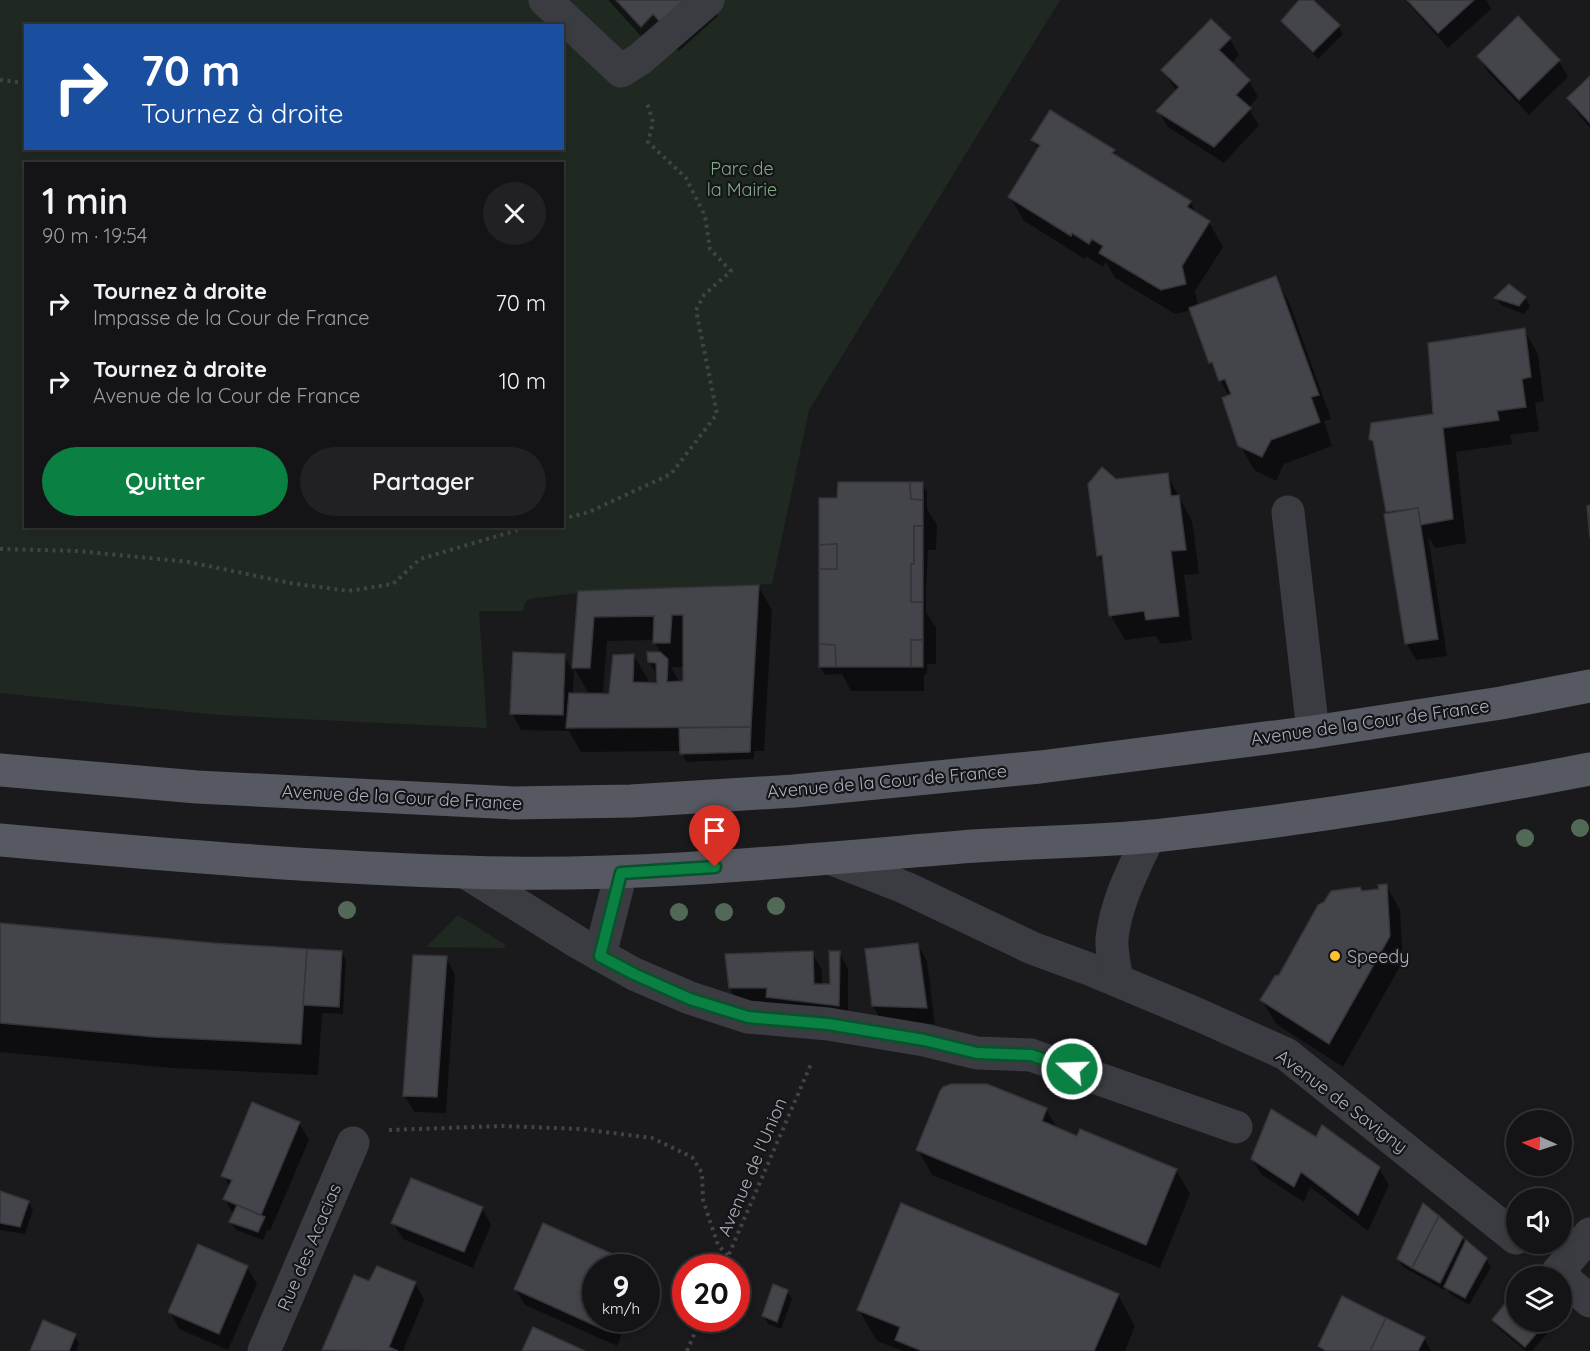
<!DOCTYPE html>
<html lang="fr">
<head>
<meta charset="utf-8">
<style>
	body { margin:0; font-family:Quicksand,sans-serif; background:#212123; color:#f1f3f6; height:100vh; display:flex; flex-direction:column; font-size:22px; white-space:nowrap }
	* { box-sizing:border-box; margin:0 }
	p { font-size:20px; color:#9d9ea1 }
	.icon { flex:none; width:33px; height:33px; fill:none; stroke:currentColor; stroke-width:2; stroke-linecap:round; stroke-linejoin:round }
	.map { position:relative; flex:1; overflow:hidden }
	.details { position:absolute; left:24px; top:162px; width:540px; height:366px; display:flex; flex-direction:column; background:#141416; border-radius:0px; box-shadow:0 3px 9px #0003,0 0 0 2px #333335 }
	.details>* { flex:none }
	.guide { position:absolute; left:24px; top:24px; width:540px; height:126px; border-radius:0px; box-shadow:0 3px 9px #0003,0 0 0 2px #333335; background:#1a4fa0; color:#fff; overflow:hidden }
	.needle { width:39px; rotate:273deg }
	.fabs { position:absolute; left:1506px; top:1110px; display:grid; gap:12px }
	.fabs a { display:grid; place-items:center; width:66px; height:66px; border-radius:50%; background:#141416; box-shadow:0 3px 9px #0003,0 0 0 2px #333335; font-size:30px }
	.speed { position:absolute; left:582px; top:1254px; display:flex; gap:12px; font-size:30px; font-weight:700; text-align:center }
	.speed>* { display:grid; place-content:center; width:78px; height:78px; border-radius:50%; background:#141416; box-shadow:0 3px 9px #0003,0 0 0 2px #333335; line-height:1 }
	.speed small { font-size:15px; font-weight:400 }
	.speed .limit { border:9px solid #d22; background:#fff; color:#111 }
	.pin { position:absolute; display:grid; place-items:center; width:51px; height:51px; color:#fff; margin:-62px -26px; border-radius:50% 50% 50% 0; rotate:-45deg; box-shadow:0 0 6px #0007 }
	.pin .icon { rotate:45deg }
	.me { position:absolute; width:66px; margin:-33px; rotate:290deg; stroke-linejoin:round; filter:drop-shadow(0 0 4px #0008) }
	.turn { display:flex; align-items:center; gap:21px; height:126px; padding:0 18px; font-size:27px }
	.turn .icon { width:78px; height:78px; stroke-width:2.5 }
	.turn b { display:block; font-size:42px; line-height:51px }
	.round { display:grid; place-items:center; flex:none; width:63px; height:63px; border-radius:32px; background:#212123 }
	.head { display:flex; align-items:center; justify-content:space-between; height:102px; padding:0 18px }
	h1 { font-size:36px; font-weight:600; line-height:45px }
	.action { display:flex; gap:12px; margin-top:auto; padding:12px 18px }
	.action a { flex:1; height:69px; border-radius:36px; background:#0b8043; color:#fff; font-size:24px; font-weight:600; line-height:69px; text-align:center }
	.action a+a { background:#212123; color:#f1f3f6 }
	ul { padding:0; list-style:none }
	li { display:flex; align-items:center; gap:18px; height:78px; padding:0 18px }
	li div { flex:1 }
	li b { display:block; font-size:22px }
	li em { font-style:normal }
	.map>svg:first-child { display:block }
	.green { fill:#202921; fill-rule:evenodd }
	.shadow { fill:#0007; fill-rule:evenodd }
	.building { fill:#44454a; stroke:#343439; stroke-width:1.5 }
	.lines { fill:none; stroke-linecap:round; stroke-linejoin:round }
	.path { stroke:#414349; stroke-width:4; stroke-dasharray:3 4.5; stroke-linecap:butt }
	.minor { stroke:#3b3c42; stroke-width:33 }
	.major { stroke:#575962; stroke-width:33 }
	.tree { fill:#536957 }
	.route-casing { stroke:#07532c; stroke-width:15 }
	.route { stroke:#0b8043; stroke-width:10 }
	.poi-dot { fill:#fec231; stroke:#151518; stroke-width:2 }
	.labels { text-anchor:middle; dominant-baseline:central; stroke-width:4.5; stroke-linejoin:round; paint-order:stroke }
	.park-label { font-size:18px; fill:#82a986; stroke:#151518 }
	.street-label { font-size:18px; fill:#acb1bd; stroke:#151518 }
	.poi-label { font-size:18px; fill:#acb1bd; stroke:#151518; text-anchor:start }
</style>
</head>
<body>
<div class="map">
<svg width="1590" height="1351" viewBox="0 0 1590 1351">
	<rect width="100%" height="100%" fill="#1a1a1d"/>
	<g class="green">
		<path d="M0,0H1060L809,410L772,584L577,593L529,599L525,603L523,611H479L487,728L219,715L0,693ZM26,26H562V148H26ZM26,164H562V526H26Z"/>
		<polygon points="458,915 504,944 506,948 426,947"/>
	</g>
	<g class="shadow">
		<polygon points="608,0 722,0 714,9 718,16 679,51 672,44 659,56"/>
		<polygon points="1301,0 1311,0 1338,26 1343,34 1318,59 1288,29 1283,21"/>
		<polygon points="1405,0 1486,0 1491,9 1448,48"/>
		<polygon points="1518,18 1559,61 1568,77 1529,115 1488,72 1479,56"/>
		<polygon points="1230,39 1239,55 1231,64 1249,81 1258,97 1248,108 1259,125 1224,163 1168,127 1158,111 1177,91 1163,71"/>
		<polygon points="1590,78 1590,128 1578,114 1568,98"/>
		<polygon points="1033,140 1114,151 1117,158 1190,202 1198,216 1209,222 1223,247 1195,291 1198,306 1275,278 1289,302 1331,419 1324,421 1332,446 1284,464 1276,481 1254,470 1240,445 1229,397 1211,363 1192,310 1175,314 1115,278 1106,262 1103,267 1086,256 1085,259 1024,221 1010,197 1038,149"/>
		<polygon points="1496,298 1525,298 1530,306 1524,314 1501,305"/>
		<polygon points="1524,330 1538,354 1544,401 1535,403 1539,431 1510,435 1512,444 1456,452 1466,543 1435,548 1428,536 1447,656 1416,660 1407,644 1386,515 1390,515 1376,447 1371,439 1435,415"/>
		<polygon points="1167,474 1192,521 1199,574 1184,575 1192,640 1161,644 1156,636 1125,640 1111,616 1105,566 1099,556 1115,481"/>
		<polygon points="922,484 927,492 927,509 937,525 936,550 928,550 926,588 926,612 936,628 936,664 927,664 927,674 924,674 924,691 851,691 842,674 825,675 820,667 838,499"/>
		<path d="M758,586L772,610L764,751H754V759L686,762L682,751L581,752L569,731L521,730L512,713L564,655L573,671L580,592ZM654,640L660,653L649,662L658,677V684H647L648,680L634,655L611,695H573L574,668L588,692H603L607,641ZM671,667H684V682L680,683Z"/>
		<polygon points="1386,885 1400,910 1403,961 1343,1067 1276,1024 1262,1000 1280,976 1361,892 1381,890"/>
		<polygon points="0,924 213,944 342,952 346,960 343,1014 322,1013 318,1075 173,1068 0,1052"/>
		<polygon points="918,945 927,961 935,1024 883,1023 873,1006"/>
		<polygon points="839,952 848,969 848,1022 740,1005 730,988 812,953 822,970 822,986 831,986"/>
		<polygon points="446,958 455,974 446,1113 414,1112 405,1096"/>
		<polygon points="1046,1109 1058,1130 1176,1170 1190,1194 1160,1268 932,1175 918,1150"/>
		<polygon points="299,1123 309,1140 270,1231 267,1230 263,1240 236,1230 231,1222 234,1216 225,1199 230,1187 223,1175"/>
		<polygon points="1317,1139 1379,1168 1389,1185 1368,1231 1310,1187 1304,1202 1262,1175 1252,1159"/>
		<polygon points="0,1193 28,1202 33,1210 25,1234 0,1230"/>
		<polygon points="482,1208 491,1225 473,1268 403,1239 393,1223"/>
		<polygon points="544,1225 627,1262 630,1268 596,1268 596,1318 621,1318 625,1326 617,1346 525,1305 515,1289"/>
		<polygon points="1462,1238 1466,1244 1486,1259 1491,1267 1469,1305 1450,1294 1446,1287 1444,1290 1403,1267 1398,1259"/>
		<polygon points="247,1267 257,1284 228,1350 179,1329 170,1312"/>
		<polygon points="354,1277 370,1283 415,1283 424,1300 403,1351 324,1351"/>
		<polygon points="787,1291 792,1299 781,1329 768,1324 764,1316"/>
		<polygon points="1516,1292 1516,1322 1557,1322 1532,1351 1526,1351 1498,1328 1494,1320"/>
		<polygon points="1118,1295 1135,1326 1125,1351 903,1351 877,1341 859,1310"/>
		<polygon points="75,1335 79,1343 76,1351 32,1351"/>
		<polygon points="1424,1338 1431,1351 1322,1351 1319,1346"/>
	</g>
	<g class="building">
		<polygon points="616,0 684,0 660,22 653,14 641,27"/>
		<polygon points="1299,0 1313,0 1340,25 1313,52 1281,21"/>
		<polygon points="1407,0 1474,0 1438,33"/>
		<polygon points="1518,16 1560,60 1519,100 1477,56"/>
		<polygon points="1211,19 1231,38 1219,50 1250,80 1236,95 1251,108 1214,147 1156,111 1179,87 1161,70"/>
		<polygon points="1590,76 1590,123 1567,98"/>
		<polygon points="1050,110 1115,150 1112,153 1191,201 1187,207 1210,221 1182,266 1186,284 1161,290 1099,253 1103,246 1092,239 1089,244 1072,233 1071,236 1008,197 1040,145 1031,140"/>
		<polygon points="1276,276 1319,395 1311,397 1320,422 1271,440 1262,457 1238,446 1222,398 1231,394 1225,379 1219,381 1212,362 1209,363 1189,308"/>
		<polygon points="1509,284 1526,297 1519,306 1494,298"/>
		<polygon points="1525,328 1531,377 1522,379 1526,407 1497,411 1499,420 1443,428 1453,519 1420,525 1418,508 1386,512 1373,441 1369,439 1371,423 1433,414 1428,343"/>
		<polygon points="1102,467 1116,479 1168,473 1171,496 1179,495 1186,550 1171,551 1179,616 1146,620 1144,611 1109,616 1102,555 1097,556 1088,484"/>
		<polygon points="838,482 910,482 911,499 923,500 923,526 914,526 914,564 911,564 911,602 923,602 923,640 911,640 911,667 836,667 835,645 819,644 819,569 837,569 837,544 819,545 819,498 837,498"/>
		<polygon points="910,482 923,482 923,500 911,499"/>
		<polygon points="1590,505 1590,538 1587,506"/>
		<polygon points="1418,508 1438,639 1405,644 1384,514"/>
		<polygon points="914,526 923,526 923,602 911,602 911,564 914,564"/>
		<polygon points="837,544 837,569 819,569 819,545"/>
		<polygon points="759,585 751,727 566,728 569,693 609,694 613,655 634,654 633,682 657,683 656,663 648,662 647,652 660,652 668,659 667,682 683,681 683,615 672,615 670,643 653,643 654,616 594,617 590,668 572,668 578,591"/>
		<rect x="911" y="640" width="12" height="27"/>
		<polygon points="819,644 835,645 836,667 819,667"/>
		<polygon points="513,652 565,654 563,715 510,714"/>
		<polygon points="751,727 750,752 680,754 679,728"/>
		<polygon points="1387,884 1390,936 1329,1044 1260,1000 1275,976 1279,975 1318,905 1324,902 1331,891 1360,887 1362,891 1379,889 1378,885"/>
		<polygon points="0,923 213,943 307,949 301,1044 154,1037 0,1023"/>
		<polygon points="918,943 927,1008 872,1006 865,949"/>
		<polygon points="307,949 342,951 339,1007 303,1005"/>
		<polygon points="813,951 814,984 830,984 829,951 840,951 839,1006 766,997 767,988 729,988 725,954"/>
		<polygon points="413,955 447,956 437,1097 403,1096"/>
		<polygon points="951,1084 987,1084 1047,1108 1042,1121 1077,1136 1080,1129 1177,1169 1146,1245 916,1150 940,1091 943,1087"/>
		<polygon points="252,1102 300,1122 261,1215 223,1199 232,1180 221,1176"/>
		<polygon points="1271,1109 1316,1137 1322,1125 1380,1167 1358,1215 1301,1172 1294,1187 1251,1159"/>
		<polygon points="411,1178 483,1207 464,1252 391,1223"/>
		<polygon points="0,1191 29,1201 20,1227 0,1223"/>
		<polygon points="901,1203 1119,1294 1094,1351 922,1351 895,1340 900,1327 857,1310"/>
		<polygon points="1423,1203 1439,1216 1412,1268 1397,1259"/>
		<polygon points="237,1205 265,1217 258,1232 229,1222"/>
		<polygon points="1439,1216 1463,1237 1440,1283 1412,1268"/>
		<polygon points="543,1223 628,1261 625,1268 596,1268 596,1318 613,1318 607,1331 514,1289"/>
		<polygon points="1466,1240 1487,1258 1465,1298 1444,1287"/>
		<polygon points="198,1244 248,1266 219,1334 168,1312"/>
		<polygon points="377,1266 416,1282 389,1347 398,1351 322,1350 354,1275 369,1281"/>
		<polygon points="773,1284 788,1290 777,1322 762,1316"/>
		<polygon points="1516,1290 1516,1322 1546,1322 1525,1347 1492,1320"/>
		<polygon points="1342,1296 1386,1318 1370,1351 1326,1351 1318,1346"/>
		<polygon points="1386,1318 1425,1337 1418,1351 1370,1351"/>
		<polygon points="43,1320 76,1334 69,1351 30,1351"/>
		<polygon points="533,1327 585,1351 522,1351"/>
	</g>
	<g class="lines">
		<g class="path">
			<polyline points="0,80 26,83"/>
			<polyline points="562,519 589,512 671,474 717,414 696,310 704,295 731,271 710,249 705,216 686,178 648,142 653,122 647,103"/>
			<polyline points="0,549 78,551 189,562 290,583 348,591 393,584 420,559 531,526"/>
			<polyline points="389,1130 502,1126 581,1129 652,1138 692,1157 702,1173 703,1200 718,1245 728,1256"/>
			<polyline points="723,1268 811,1064"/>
			<polyline points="687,1351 701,1318"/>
		</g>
		<g class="minor">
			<polyline points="545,0 621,71 640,59 708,0"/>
			<polyline points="1288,512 1313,732"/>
			<polyline points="832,859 906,888 1032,948 1092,970 1199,1015 1286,1054 1516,1238"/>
			<polyline points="465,872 579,943 634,974 690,998 748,1017 828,1024 924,1040 977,1053 1031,1055 1236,1127"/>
			<polyline points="600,955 621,873"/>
			<path d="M1117,980C1115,967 1111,951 1112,938C1116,902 1134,868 1149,836"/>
			<polyline points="1557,1273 1590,1234"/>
			<polyline points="1562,1277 1590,1301"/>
			<polyline points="264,1351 353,1143"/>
		</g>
		<g class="major">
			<polyline points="0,770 197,787 513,803 631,801 794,791 1040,767 1313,732 1501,703 1590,686"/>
			<path d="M0,840C154,854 309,867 465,872C631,878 796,861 961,847C1025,842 1090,842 1154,836C1300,820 1446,797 1590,769"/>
		</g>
	</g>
	<g class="tree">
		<circle cx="1580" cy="828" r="9"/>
		<circle cx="1525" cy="838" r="9"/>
		<circle cx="776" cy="906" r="9"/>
		<circle cx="347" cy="910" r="9"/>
		<circle cx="679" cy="912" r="9"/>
		<circle cx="724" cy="912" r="9"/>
	</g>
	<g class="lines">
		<defs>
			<polyline id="route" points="715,867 621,873 600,956 634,974 690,999 748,1017 828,1024 924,1040 977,1053 1031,1055 1072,1069"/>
		</defs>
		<use href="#route" class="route-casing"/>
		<use href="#route" class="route"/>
	</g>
	<circle class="poi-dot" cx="1335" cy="956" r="6"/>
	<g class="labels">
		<g class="park-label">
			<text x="742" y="168">Parc de<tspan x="742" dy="21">la Mairie</tspan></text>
		</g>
		<g class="street-label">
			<text transform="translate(1370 722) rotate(-8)">Avenue de la Cour de France</text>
			<text transform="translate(887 781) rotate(-5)">Avenue de la Cour de France</text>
			<text transform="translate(402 797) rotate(3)">Avenue de la Cour de France</text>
			<text transform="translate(1342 1101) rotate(37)">Avenue de Savigny</text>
			<text transform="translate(752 1167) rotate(-67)">Avenue de l'Union</text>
			<text transform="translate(309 1247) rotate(-67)">Rue des Acacias</text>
		</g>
		<g class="poi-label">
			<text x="1347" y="956">Speedy</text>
		</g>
	</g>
</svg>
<div class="fabs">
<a><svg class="needle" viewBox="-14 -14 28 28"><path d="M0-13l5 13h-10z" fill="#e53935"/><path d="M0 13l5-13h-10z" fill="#9d9ea1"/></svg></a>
<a><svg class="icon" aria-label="sound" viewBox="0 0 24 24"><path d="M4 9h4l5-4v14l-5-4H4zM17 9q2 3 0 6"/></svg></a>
<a><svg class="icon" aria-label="layers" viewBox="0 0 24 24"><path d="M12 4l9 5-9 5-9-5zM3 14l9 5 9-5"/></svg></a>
</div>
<div class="speed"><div>9<small>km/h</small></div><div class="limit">20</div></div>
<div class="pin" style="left:715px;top:867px;background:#d93025"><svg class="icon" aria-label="arrive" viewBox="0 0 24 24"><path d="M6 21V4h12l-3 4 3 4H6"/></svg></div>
<svg class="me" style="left:1072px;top:1069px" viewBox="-20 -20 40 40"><circle r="17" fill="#0b8043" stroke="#fff" stroke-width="3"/><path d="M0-11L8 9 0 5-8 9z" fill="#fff"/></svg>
<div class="guide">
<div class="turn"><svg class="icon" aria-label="right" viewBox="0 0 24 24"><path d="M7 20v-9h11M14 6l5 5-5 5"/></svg><div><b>70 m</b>Tournez à droite</div></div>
</div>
<section class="details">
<div class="head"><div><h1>1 min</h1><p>90 m · 19:54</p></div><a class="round"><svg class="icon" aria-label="close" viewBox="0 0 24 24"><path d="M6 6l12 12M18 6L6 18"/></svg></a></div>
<ul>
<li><svg class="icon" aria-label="right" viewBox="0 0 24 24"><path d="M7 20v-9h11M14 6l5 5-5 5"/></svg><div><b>Tournez à droite</b><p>Impasse de la Cour de France</p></div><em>70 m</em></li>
<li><svg class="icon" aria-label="right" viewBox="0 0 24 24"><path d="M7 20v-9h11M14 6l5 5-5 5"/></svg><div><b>Tournez à droite</b><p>Avenue de la Cour de France</p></div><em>10 m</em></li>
</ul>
<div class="action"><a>Quitter</a><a>Partager</a></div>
</section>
</div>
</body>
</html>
